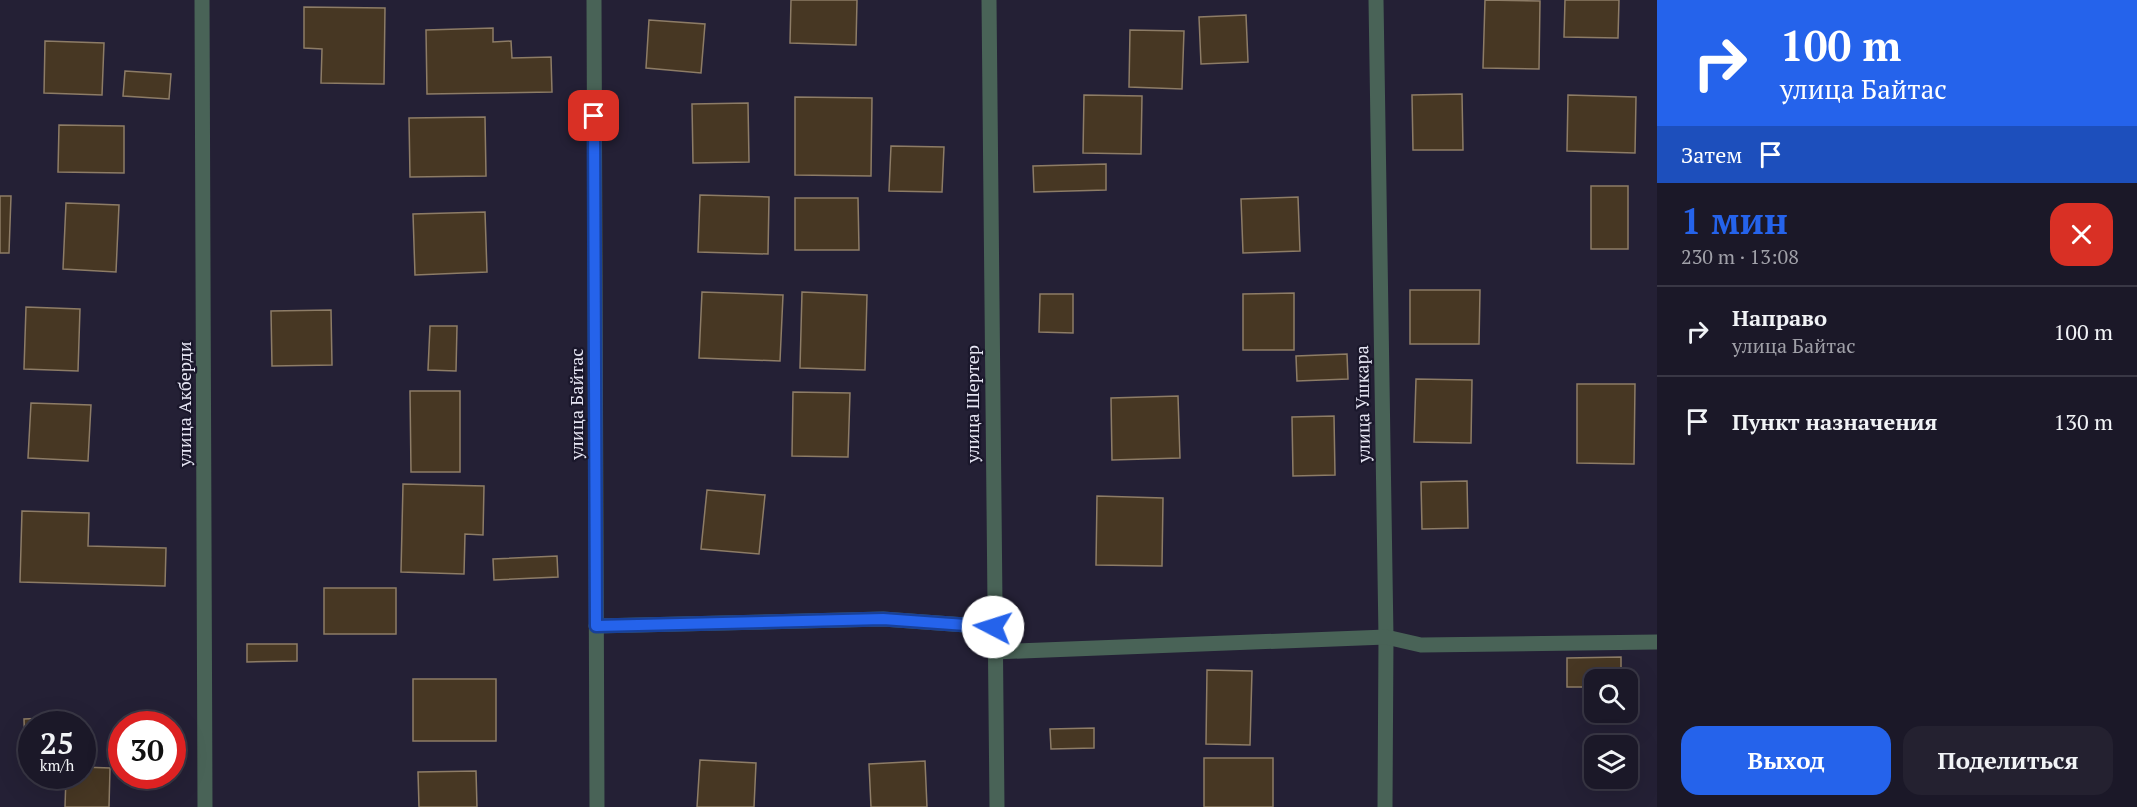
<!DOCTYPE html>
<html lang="ru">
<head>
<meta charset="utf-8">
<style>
	body { margin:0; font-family:"PT Serif",serif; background:#242130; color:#f1f3f6; height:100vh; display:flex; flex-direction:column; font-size:22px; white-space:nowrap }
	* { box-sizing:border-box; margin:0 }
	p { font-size:20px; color:#a0a0a8 }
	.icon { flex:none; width:33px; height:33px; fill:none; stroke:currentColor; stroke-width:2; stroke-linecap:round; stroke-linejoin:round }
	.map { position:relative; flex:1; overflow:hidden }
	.details { display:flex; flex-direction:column; background:#1b1828; width:480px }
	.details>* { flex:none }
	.guide { background:#2563eb; color:#fff; overflow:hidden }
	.controls { position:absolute; left:1584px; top:669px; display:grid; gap:12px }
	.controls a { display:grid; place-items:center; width:54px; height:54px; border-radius:12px; background:#1b1828; box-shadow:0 6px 24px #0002,0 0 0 2px #393745; font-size:30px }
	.speed { position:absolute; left:18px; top:711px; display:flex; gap:12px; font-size:30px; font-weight:700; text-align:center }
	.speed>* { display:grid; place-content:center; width:78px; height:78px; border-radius:50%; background:#1b1828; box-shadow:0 6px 24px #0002,0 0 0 2px #393745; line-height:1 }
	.speed small { font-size:15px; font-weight:400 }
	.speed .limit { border:9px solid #d22; background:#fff; color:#111 }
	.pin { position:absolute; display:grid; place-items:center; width:51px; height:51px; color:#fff; margin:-26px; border-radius:12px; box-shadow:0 3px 9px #0006 }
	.me { position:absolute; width:66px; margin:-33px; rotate:275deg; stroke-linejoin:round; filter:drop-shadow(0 0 4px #0008) }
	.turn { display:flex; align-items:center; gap:21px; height:126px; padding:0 24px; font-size:27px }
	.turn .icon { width:78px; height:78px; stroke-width:2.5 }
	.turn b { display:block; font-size:42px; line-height:51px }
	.then { display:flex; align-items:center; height:57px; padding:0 24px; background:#0003; gap:12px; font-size:22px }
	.round { display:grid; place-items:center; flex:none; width:63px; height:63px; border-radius:18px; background:#242130 }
	.summary { display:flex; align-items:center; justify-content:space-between; height:102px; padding:0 24px }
	h1 { font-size:36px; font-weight:700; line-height:45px; color:#2563eb }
	.action { display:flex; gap:12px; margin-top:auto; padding:12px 24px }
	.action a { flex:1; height:69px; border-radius:18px; background:#2563eb; color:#fff; font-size:24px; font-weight:700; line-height:69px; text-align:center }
	.action a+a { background:#242130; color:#f1f3f6 }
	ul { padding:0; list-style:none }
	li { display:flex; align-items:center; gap:18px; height:90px; padding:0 24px; border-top:2px solid #393745 }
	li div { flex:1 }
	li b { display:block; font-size:22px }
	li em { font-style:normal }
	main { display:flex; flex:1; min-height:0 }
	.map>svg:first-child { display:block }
	.building { fill:#473723; stroke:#8d7c66; stroke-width:1.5 }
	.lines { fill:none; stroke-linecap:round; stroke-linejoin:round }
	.minor { stroke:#496357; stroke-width:15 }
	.route-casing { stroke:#184099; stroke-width:15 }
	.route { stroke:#2563eb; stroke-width:10 }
	.labels { text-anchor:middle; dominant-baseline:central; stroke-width:4.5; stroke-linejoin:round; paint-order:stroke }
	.street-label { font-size:18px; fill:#e6e5f3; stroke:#1a172b }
</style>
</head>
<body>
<main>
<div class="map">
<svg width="1657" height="807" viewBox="0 0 1657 807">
	<rect width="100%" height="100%" fill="#242035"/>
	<g class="building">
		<polygon points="791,0 857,0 856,45 790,43"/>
		<polygon points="1485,0 1540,1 1539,69 1483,68"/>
		<polygon points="1565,0 1619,0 1618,38 1564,37"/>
		<polygon points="304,7 385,8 384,84 321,83 322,49 304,48"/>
		<polygon points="1246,15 1248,62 1201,64 1199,17"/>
		<polygon points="649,20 705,24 701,73 646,68"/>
		<polygon points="493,28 493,42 511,41 512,58 551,57 552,92 427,94 426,30"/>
		<polygon points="1130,30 1184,31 1182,89 1129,87"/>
		<polygon points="45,41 104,43 102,95 44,93"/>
		<polygon points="125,71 171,74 169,99 123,96"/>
		<polygon points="1462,94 1463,150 1413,150 1412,95"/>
		<polygon points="1084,95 1142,96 1141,154 1083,153"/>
		<polygon points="1568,95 1636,97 1635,153 1567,151"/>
		<polygon points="795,97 872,98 871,176 795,175"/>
		<polygon points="748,103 749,162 693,163 692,104"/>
		<polygon points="485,117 486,176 410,177 409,118"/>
		<polygon points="59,125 124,126 124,173 58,172"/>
		<polygon points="891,146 944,147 942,192 889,191"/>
		<polygon points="1106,164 1106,190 1034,192 1033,166"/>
		<rect x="1591" y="186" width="37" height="63"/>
		<polygon points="700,195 769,197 768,254 698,252"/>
		<polygon points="0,196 11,196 9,253 0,253"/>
		<polygon points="1298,197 1300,251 1243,253 1241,199"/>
		<polygon points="795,198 858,198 859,250 795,250"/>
		<polygon points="66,203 119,205 116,272 63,269"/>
		<polygon points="485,212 487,272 415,275 413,214"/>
		<polygon points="1410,290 1480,290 1479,344 1410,344"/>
		<polygon points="702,292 783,295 780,361 699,358"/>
		<polygon points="802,292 867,295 865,370 800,368"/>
		<polygon points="1294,293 1294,350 1243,350 1243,294"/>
		<polygon points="1040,294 1073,294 1073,333 1039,332"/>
		<polygon points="26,307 80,309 78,371 24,369"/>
		<polygon points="331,310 332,365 272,366 271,311"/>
		<polygon points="430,326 457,326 456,371 428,370"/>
		<polygon points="1347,354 1348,379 1297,381 1296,356"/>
		<polygon points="1416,379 1472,380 1471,443 1414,442"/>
		<polygon points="1577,384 1635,384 1634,464 1577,463"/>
		<polygon points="410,391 460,391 460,472 411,472"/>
		<polygon points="793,392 850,393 848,457 792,456"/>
		<polygon points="1178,396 1180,458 1112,460 1111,398"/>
		<polygon points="31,403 91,405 88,461 28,458"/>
		<polygon points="1334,416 1335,475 1293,476 1292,417"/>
		<polygon points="1467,481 1468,528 1422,529 1421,482"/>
		<polygon points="403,484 484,486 483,535 465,534 464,574 401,572"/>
		<polygon points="707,490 765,495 759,554 701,549"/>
		<polygon points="1097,496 1163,498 1162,566 1096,565"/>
		<polygon points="22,511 89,513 88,546 166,548 165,586 20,582"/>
		<polygon points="557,556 558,577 494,580 493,559"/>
		<rect x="324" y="588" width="72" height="46"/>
		<polygon points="247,644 297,644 297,661 247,662"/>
		<polygon points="1621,657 1621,680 1594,680 1594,687 1567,687 1567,658"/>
		<polygon points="1207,670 1252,671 1250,745 1206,744"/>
		<rect x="413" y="679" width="83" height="62"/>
		<polygon points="72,717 72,724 32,724 32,752 25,753 24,719"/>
		<polygon points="1094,728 1094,748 1051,749 1050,729"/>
		<rect x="1204" y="758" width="69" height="49"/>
		<polygon points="700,760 756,763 754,807 697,807"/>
		<polygon points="925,761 927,807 871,807 869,764"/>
		<polygon points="82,767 110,768 109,807 65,807 66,776 82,776"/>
		<polygon points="476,771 477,807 419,807 418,772"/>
	</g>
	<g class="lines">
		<g class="minor">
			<polyline points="202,0 205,807"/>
			<polyline points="594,0 597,807"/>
			<polyline points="989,0 997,807"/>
			<polyline points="1376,0 1386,637 1385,807"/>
			<polyline points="596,626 883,619 993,627"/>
			<polyline points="993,652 1386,637 1421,645 1657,642"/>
		</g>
	</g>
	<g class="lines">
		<defs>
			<polyline id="route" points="594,116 596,626 883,619 993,627"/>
		</defs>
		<use href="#route" class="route-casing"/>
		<use href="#route" class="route"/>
	</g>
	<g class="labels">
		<g class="street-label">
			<text transform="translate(184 404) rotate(-90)">улица Акберди</text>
			<text transform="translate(576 404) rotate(-90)">улица Байтас</text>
			<text transform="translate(972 404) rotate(-90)">улица Шертер</text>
			<text transform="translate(1362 404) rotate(-91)">улица Ушкара</text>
		</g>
	</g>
</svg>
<div class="controls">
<a><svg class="icon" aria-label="search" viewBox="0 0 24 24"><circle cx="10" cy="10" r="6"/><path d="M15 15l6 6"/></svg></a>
<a><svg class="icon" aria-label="layers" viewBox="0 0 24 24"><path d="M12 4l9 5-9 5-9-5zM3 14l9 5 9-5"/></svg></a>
</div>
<div class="speed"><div>25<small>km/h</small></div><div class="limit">30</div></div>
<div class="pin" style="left:594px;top:116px;background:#d93025"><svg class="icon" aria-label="arrive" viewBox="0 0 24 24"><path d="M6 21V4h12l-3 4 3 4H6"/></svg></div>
<svg class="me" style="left:993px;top:627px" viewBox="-20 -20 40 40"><circle r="19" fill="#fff"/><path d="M0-13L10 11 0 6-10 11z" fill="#2563eb"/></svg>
</div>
<section class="details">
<div class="guide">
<div class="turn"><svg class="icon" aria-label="right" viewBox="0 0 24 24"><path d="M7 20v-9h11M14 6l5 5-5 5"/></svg><div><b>100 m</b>улица Байтас</div></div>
<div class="then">Затем<svg class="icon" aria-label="arrive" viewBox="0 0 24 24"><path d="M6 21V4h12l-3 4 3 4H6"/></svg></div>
</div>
<div class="summary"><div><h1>1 мин</h1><p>230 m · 13:08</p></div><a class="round" style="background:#d93025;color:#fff"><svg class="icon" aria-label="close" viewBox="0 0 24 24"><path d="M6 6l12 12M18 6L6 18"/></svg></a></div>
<ul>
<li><svg class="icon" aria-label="right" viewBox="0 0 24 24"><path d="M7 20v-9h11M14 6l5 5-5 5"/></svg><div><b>Направо</b><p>улица Байтас</p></div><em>100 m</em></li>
<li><svg class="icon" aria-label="arrive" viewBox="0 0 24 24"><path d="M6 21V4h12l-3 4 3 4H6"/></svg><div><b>Пункт назначения</b></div><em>130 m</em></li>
</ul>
<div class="action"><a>Выход</a><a>Поделиться</a></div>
</section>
</main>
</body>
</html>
